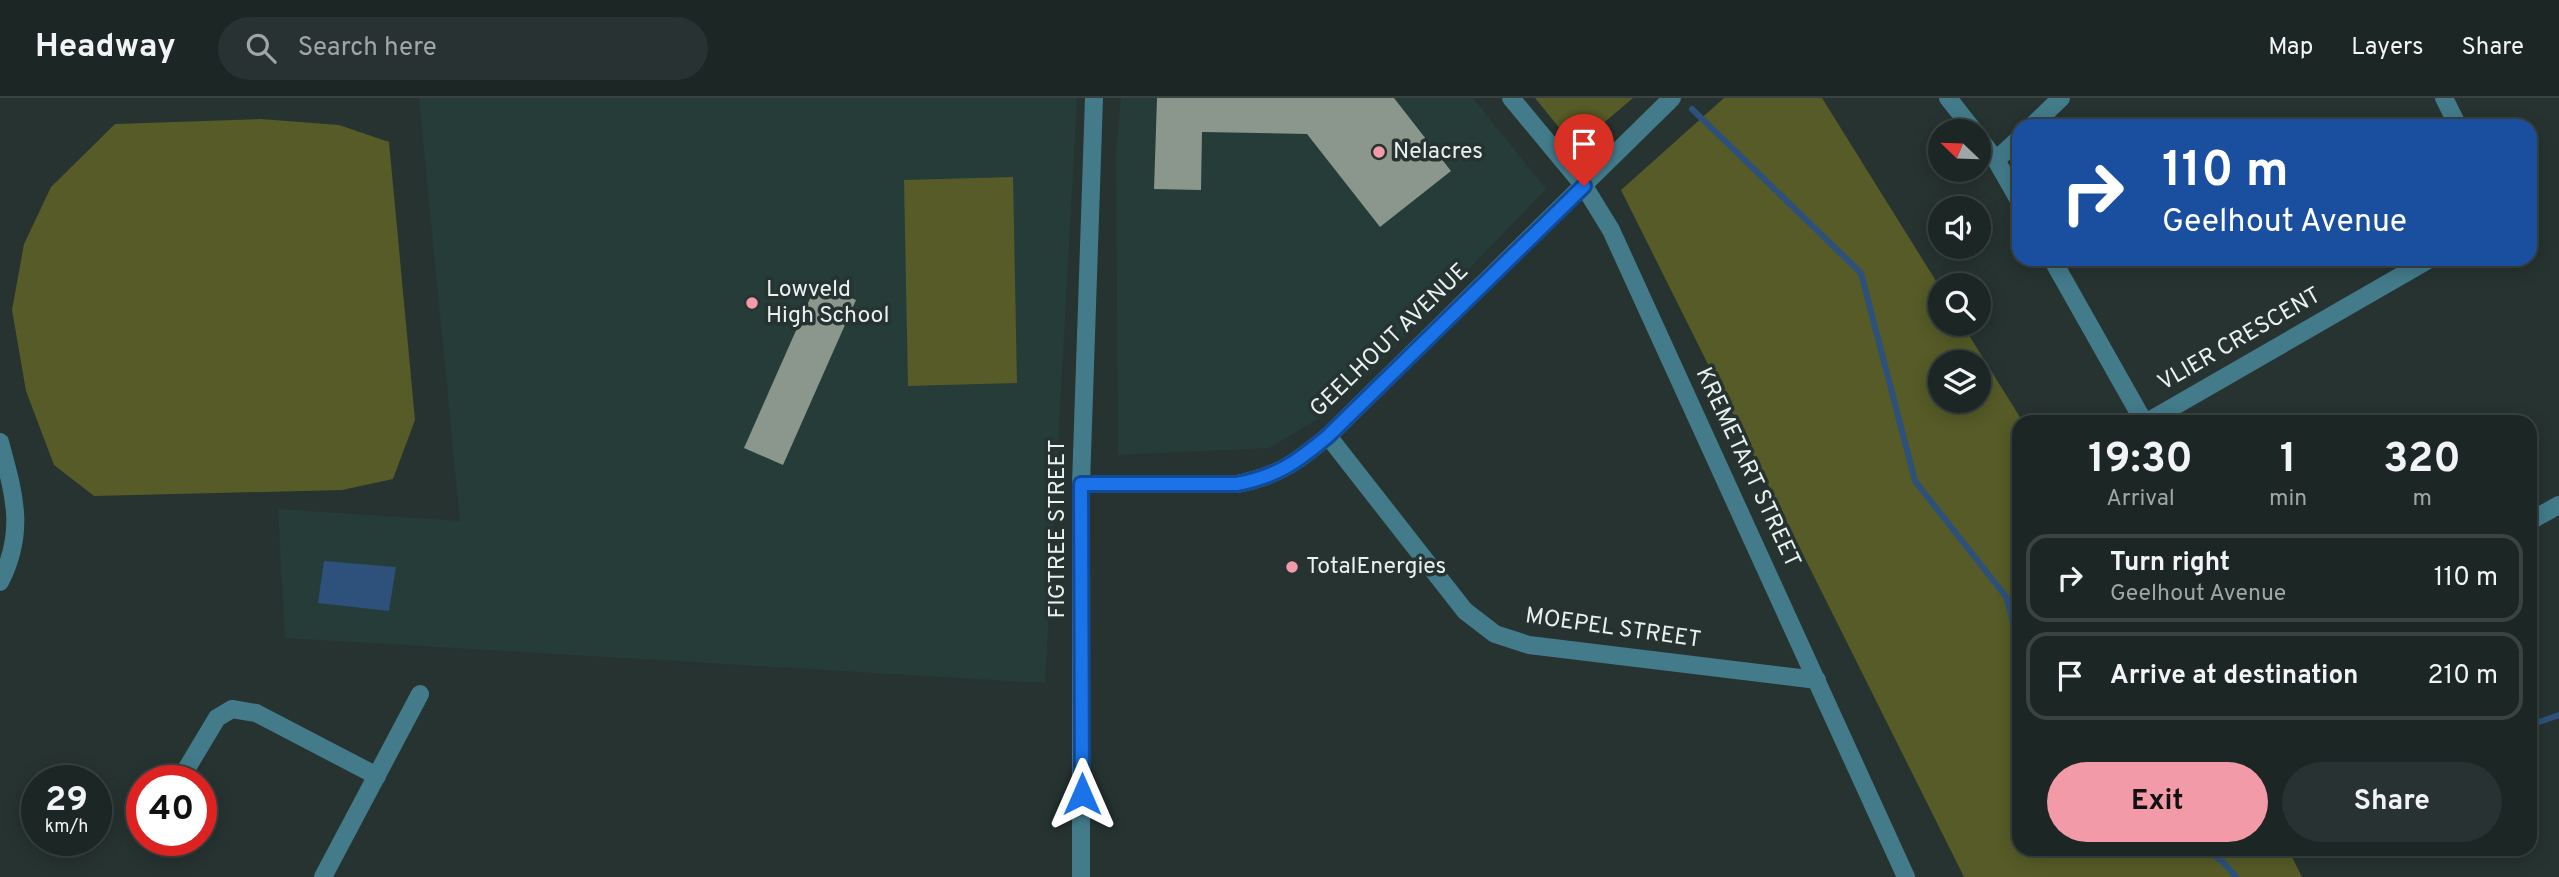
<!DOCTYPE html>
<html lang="en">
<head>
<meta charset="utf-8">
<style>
	body { margin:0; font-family:Overpass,sans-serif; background:#293232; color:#f1f3f6; height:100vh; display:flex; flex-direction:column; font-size:26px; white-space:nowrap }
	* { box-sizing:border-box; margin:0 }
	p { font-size:23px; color:#a0a5a7 }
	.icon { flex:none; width:38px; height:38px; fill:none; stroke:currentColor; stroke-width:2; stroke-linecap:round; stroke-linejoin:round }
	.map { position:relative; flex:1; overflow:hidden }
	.side { position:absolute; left:2012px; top:317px; width:525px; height:441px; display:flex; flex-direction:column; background:#1c2625; border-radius:21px; box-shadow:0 4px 18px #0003,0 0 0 2px #3a4342 }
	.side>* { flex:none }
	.top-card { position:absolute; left:2012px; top:21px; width:525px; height:147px; border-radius:21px; box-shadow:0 4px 18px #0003,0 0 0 2px #3a4342; background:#1a4fa0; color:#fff; overflow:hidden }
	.needle { width:46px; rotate:293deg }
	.buttons { position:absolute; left:1928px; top:21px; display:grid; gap:14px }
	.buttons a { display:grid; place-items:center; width:63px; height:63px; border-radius:50%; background:#1c2625; box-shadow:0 4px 18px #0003,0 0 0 2px #3a4342; font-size:35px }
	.speed { position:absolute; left:21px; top:667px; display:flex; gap:14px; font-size:35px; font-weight:700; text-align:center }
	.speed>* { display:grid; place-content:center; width:91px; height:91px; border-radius:50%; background:#1c2625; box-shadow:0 4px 18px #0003,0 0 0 2px #3a4342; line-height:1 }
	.speed small { font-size:18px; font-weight:400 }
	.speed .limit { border:10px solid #d22; background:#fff; color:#111 }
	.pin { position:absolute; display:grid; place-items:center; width:60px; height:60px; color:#fff; margin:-72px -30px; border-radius:50% 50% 50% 0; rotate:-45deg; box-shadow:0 0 7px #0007 }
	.pin .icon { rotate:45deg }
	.me { position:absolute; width:77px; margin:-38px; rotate:0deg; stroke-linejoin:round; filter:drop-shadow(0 0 5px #0008) }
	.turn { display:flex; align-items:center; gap:24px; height:147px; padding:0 35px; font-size:32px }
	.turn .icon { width:91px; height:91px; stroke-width:2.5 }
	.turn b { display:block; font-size:49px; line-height:60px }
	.eta { display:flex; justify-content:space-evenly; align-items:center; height:119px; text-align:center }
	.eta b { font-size:42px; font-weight:700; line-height:49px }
	.primary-button { display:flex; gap:14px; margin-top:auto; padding:14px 35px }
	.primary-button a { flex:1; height:80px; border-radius:42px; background:#f39aa8; color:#111; font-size:28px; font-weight:700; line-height:80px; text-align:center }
	.primary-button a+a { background:#293232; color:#f1f3f6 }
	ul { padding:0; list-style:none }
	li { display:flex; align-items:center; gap:21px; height:88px; margin:0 14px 10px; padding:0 21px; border:4px solid #3a4342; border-radius:21px }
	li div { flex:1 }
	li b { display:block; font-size:26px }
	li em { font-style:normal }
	header { display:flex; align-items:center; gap:42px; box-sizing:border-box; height:98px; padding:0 35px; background:#1c2625; border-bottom:2px solid #3a4342 }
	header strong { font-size:33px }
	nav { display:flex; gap:38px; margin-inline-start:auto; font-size:24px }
	.search { width:490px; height:63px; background:#293232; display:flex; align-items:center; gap:18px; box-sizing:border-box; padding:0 24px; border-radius:38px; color:#a0a5a7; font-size:26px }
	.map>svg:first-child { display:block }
	.built { fill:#253c38 }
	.green { fill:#565b27; fill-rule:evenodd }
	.water { fill:#2d517b }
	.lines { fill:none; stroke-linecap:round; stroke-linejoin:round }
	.stream { stroke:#2d517b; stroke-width:6 }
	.building { fill:#8b968d }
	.minor { stroke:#437b8b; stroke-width:18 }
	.route-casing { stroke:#114b97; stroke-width:18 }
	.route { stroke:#1a73e8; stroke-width:12 }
	.poi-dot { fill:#f39aa8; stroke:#263331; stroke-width:2.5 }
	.labels { text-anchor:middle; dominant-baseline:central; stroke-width:7; stroke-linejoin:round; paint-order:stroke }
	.poi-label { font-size:23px; fill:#e8f1ef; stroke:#263331; text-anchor:start }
	.street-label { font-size:23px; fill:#e8f1ef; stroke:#263331 }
</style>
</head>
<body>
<header>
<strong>Headway</strong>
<div class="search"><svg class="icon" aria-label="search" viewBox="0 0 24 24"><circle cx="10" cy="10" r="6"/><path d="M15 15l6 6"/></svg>Search here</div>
<nav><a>Map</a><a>Layers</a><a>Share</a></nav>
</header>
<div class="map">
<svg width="2559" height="779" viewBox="0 0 2559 779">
	<rect width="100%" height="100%" fill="#263331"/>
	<g class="built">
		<polygon points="419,0 1077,0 1045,585 285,540 278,411 460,423"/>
		<polygon points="1121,0 1473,0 1546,91 1364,281 1325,317 1269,350 1118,357 1116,55"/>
	</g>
	<g class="green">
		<polygon points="1535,0 1633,0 1575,49"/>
		<path d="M1724,0H1822L1941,191V226H1962L2023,324H2020V751H2288L2302,779H1964L1621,92ZM1941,264H1979V303H1941Z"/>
		<polygon points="261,21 339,27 389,44 415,322 393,381 342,392 94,398 54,367 26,293 12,212 24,146 51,89 115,26"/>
		<polygon points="1013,79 1017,285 908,288 904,82"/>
	</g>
	<polygon class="water" points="324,463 396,469 389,513 318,505"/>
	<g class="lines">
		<g class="stream">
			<polyline points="1692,11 1861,175 1915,383 2007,500 2020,555"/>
			<polyline points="2530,627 2559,617"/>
			<polyline points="2113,751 2121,757 2146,751"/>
			<polyline points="2204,751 2223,764 2236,779"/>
		</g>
	</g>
	<g class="building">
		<polygon points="1157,0 1394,0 1451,73 1380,129 1307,36 1202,34 1201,92 1154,91"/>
		<polygon points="817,185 856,202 783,367 744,350"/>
	</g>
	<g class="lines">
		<g class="minor">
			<polyline points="1511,0 1584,88 1611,132 1906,779"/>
			<polyline points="1948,0 1974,33"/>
			<polyline points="2444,0 2458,28"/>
			<polyline points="2032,28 2061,0"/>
			<polyline points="1979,40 1996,62 2020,104"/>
			<polyline points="1996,62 2020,40"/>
			<polyline points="2052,161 2144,324"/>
			<polyline points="2147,324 2430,161"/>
			<polyline points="1328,338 1465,513 1495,536 1529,547 1817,582"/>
			<path d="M0,344C14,396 26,433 0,484"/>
			<path d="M1081,386H1237C1278,378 1297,364 1328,338L1672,0"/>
			<polyline points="2530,423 2559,407"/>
			<polyline points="184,675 217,620 232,611 256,615 377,678"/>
			<polyline points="323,779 420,596"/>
			<polyline points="1081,779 1081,386 1094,0"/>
		</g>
	</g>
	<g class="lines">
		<defs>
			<path id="route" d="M1082,696L1081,386H1237C1278,378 1297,364 1328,338L1584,88"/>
		</defs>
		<use href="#route" class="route-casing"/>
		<use href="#route" class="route"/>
	</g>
	<g class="poi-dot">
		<circle cx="1379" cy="54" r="7"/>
		<circle cx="752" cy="205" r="7"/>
		<circle cx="1292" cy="469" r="7"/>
	</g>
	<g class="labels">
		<g class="poi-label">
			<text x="1393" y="54">Nelacres</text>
			<text x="766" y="192">Lowveld<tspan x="766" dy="26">High School</tspan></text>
			<text x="1306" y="469">TotalEnergies</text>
		</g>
		<g class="street-label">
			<text transform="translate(2240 242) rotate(-30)">VLIER CRESCENT</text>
			<text transform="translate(1390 243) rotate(-44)">GEELHOUT AVENUE</text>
			<text transform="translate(1747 370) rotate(65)">KREMETART STREET</text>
			<text transform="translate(1058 431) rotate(-90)">FIGTREE STREET</text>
			<text transform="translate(1613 531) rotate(8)">MOEPEL STREET</text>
		</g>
	</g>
</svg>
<div class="buttons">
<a><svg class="needle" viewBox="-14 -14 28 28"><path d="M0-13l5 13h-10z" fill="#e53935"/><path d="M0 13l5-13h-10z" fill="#a0a5a7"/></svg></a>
<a><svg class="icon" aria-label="sound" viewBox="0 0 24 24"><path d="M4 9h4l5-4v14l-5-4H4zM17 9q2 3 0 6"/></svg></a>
<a><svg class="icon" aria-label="search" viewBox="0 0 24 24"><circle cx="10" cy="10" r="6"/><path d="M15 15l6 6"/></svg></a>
<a><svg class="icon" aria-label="layers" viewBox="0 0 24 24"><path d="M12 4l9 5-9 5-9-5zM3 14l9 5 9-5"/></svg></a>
</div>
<div class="speed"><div>29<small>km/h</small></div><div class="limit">40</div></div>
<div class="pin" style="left:1584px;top:88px;background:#d93025"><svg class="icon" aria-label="arrive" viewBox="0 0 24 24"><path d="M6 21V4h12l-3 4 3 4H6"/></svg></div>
<svg class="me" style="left:1082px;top:696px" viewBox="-20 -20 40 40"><path d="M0-17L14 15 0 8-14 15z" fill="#1a73e8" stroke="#fff" stroke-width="4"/></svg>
<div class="top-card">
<div class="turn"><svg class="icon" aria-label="right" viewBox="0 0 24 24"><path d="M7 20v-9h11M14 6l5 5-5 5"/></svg><div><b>110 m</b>Geelhout Avenue</div></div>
</div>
<section class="side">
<div class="eta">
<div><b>19:30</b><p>Arrival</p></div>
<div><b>1</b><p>min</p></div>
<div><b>320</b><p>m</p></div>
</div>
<ul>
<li><svg class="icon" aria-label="right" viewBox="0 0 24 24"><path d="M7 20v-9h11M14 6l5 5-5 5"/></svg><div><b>Turn right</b><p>Geelhout Avenue</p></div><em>110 m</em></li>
<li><svg class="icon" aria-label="arrive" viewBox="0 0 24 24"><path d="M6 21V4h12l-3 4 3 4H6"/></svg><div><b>Arrive at destination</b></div><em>210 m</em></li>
</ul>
<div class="primary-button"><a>Exit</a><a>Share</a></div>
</section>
</div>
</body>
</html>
